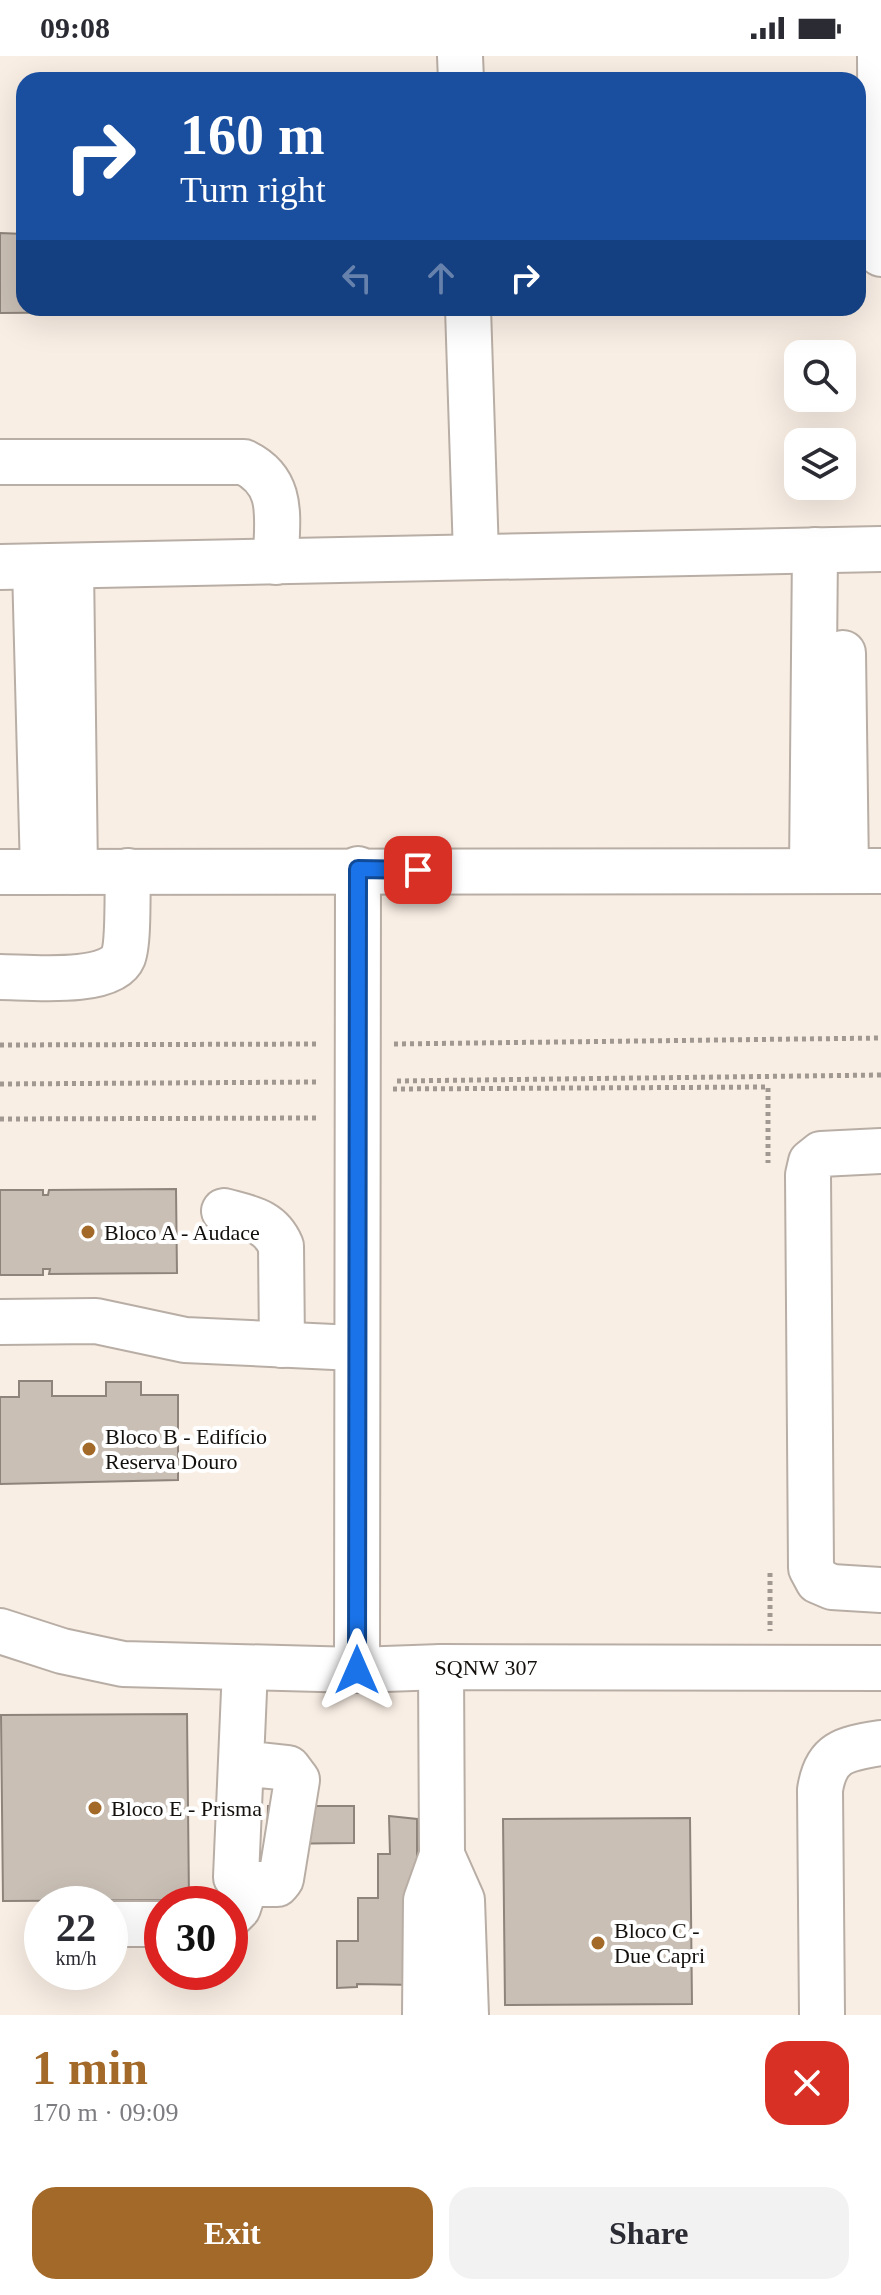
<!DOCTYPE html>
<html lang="en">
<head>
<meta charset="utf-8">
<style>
	body { margin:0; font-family:Georgia,serif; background:#f2f2f3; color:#2b2b33; height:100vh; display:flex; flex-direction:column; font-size:30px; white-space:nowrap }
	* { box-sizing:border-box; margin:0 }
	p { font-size:26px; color:#7c7c81 }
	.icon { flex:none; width:44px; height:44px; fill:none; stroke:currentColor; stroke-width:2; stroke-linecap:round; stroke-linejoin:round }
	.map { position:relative; height:1959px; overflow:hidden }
	.sheet { display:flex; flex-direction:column; background:#fff; flex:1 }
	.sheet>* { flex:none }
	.guide { position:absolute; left:16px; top:16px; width:850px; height:244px; border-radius:24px; box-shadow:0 8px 32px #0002; background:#1a4fa0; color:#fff; overflow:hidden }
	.buttons { position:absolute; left:784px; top:284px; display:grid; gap:16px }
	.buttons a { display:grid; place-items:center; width:72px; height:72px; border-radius:16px; background:#fff; box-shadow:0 8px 32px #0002; font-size:40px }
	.speed { position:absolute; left:24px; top:1830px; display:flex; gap:16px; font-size:40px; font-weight:700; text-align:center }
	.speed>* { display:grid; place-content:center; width:104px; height:104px; border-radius:50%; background:#fff; box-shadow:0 8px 32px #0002; line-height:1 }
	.speed small { font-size:20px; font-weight:400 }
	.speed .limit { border:12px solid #d22; background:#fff; color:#111 }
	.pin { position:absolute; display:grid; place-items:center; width:68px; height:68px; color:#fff; margin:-34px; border-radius:16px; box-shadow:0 4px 12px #0006 }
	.me { position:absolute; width:88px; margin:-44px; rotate:0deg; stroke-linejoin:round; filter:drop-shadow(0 0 6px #0008) }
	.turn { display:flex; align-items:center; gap:28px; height:168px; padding:0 32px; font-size:36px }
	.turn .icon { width:104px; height:104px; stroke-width:2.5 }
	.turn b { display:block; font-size:56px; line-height:68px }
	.lanes { display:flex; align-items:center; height:76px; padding:0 32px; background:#0003; justify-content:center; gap:40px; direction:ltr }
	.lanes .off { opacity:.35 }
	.round { display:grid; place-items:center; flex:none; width:84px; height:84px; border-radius:24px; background:#f2f2f3 }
	.summary { display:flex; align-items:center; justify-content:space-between; height:136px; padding:0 32px }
	h1 { font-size:48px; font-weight:600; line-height:60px; color:#a36928 }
	.action { display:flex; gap:16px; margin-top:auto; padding:16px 32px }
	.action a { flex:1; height:92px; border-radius:24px; background:#a36928; color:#fff; font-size:32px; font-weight:600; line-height:92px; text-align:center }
	.action a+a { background:#f2f2f3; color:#2b2b33 }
	.status { display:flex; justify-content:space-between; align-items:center; height:56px; padding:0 40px; background:#fff; direction:ltr }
	.status svg { height:22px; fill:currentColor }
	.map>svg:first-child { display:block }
	.building { fill:#c9bfb5; stroke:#8e847b; stroke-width:2 }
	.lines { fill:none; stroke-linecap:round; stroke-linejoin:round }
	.minor-casing { stroke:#b9aea5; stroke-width:48 }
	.path { stroke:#a19991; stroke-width:5; stroke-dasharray:4 4; stroke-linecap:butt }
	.minor { stroke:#fff; stroke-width:44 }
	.route-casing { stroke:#114b97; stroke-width:20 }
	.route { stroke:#1a73e8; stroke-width:14 }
	.poi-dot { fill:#a36928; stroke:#fff; stroke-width:3 }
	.labels { text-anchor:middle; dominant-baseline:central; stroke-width:8; stroke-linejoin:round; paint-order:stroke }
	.poi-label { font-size:22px; fill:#130f0c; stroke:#fff; text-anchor:start }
	.street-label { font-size:22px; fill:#130f0c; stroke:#fff }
</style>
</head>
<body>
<div class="status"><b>09:08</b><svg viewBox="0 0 49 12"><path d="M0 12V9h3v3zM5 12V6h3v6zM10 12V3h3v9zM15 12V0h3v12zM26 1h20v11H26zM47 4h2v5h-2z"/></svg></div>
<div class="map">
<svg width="881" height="1959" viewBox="0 0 881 1959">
	<rect width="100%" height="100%" fill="#f9eee4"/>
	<g class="building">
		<polygon points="0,177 24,178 24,252 374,254 0,257"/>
		<polygon points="176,1133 177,1217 49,1218 50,1213 43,1213 43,1219 0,1219 0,1134 43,1134 43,1139 48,1139 49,1134"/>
		<polygon points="19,1325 52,1325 52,1340 106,1340 106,1326 141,1326 141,1339 178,1339 178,1424 0,1428 0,1341 19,1341"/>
		<polygon points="187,1658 189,1844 3,1845 1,1659"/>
		<polygon points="268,1750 354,1750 354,1787 267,1788"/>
		<polygon points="389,1760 417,1763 417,1929 357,1928 357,1931 337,1932 337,1885 358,1885 358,1842 378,1842 378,1798 390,1798"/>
		<polygon points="690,1762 692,1948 505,1949 503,1763"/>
	</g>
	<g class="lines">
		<defs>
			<g id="minor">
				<polyline points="460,0 461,24"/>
				<polyline points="880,0 881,198"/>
				<polyline points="468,252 476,499"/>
				<path d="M0,406H244C287,427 276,465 276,506"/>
				<polyline points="71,510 75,816"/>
				<polyline points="0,511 881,493"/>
				<polyline points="35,511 43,816"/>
				<polyline points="843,597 846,815"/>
				<polyline points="812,815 815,494"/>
				<polyline points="0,816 881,815"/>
				<path d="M0,921C27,921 111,930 123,901C129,887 127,833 128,815"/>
				<polyline points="881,1095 821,1098 811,1106 808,1119 811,1512 818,1525 832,1531 881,1534"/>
				<path d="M224,1155C249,1162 270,1164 281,1190L282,1289"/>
				<polyline points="0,1266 96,1265 185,1284 355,1292"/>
				<polyline points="0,1575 62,1595 123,1608 357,1614 441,1611 881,1612"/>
				<polyline points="357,1614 358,813"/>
				<polyline points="242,1707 288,1712 297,1724 281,1823 277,1828 246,1828 236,1821 245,1612"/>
				<polyline points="442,1799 462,1844 466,1959"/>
				<polyline points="230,1860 238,1852 246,1828"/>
				<polyline points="110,1868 162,1868"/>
				<polyline points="425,1959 426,1844 442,1799 441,1611"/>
				<path d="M822,1959L820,1734C826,1695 845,1693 881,1687"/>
			</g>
		</defs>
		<use href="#minor" class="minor-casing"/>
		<g class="path">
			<polyline points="394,988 881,982"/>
			<polyline points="0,989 320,988"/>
			<polyline points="397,1025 881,1019"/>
			<polyline points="0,1028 319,1026"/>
			<polyline points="393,1033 768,1031 768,1107"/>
			<polyline points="0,1063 319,1062"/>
			<polyline points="770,1517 770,1575"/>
		</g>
		<use href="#minor" class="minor"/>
	</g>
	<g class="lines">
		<defs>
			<polyline id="route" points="357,1614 358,813 418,814"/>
		</defs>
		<use href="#route" class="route-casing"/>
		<use href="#route" class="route"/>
	</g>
	<g class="poi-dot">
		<circle cx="88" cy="1176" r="8"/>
		<circle cx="89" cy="1393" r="8"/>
		<circle cx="95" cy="1752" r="8"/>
		<circle cx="598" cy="1887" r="8"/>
	</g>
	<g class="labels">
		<g class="poi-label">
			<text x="104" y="1176">Bloco A - Audace</text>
			<text x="105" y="1380">Bloco B - Edifício<tspan x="105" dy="25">Reserva Douro</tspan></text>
			<text x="111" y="1752">Bloco E - Prisma</text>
			<text x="614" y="1874">Bloco C -<tspan x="614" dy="25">Due Capri</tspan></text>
		</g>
		<g class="street-label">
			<text x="486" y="1611">SQNW 307</text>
		</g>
	</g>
</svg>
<div class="buttons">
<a><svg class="icon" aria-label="search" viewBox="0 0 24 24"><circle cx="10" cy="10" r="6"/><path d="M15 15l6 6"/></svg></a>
<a><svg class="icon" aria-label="layers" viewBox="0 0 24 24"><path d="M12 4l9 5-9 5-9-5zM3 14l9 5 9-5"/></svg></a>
</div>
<div class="speed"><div>22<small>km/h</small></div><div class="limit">30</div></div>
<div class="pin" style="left:418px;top:814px;background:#d93025"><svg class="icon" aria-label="arrive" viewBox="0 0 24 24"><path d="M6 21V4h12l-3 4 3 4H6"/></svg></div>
<svg class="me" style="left:357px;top:1614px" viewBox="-20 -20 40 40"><path d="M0-17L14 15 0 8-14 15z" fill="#1a73e8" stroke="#fff" stroke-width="4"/></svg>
<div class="guide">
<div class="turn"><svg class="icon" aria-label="right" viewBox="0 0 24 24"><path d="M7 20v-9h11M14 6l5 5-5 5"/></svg><div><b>160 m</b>Turn right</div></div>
<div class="lanes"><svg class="icon off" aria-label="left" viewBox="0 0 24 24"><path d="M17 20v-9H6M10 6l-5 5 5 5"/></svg><svg class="icon off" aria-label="ahead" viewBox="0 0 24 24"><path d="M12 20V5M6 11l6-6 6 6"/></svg><svg class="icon" aria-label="right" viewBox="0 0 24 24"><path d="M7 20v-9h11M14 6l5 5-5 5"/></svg></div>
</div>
</div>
<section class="sheet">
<div class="summary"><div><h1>1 min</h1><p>170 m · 09:09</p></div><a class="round" style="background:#d93025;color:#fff"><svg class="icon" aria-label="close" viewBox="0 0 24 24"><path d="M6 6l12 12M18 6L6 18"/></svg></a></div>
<div class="action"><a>Exit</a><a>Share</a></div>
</section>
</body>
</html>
